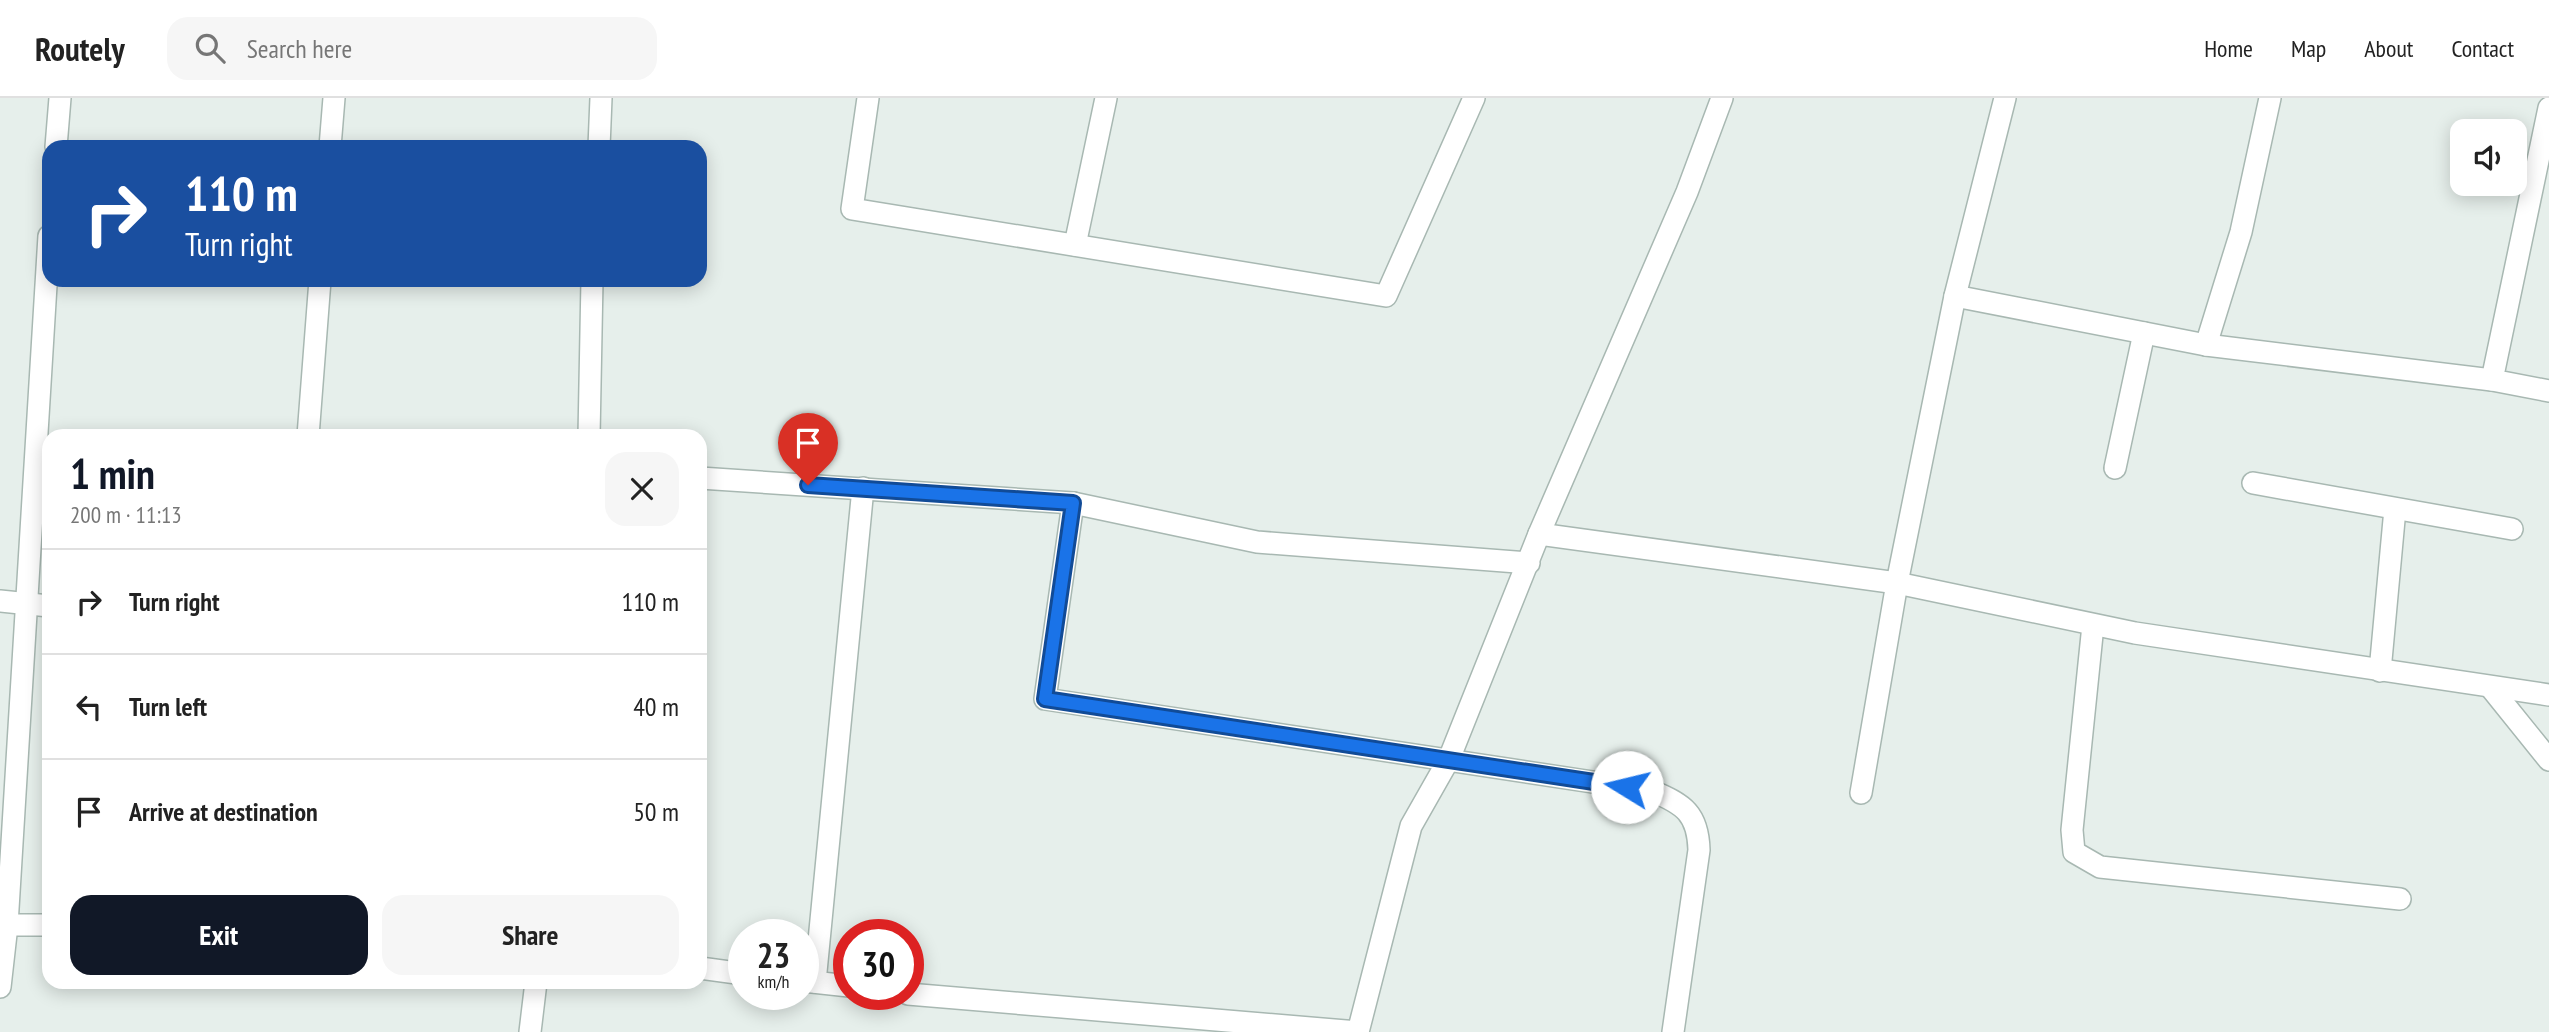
<!DOCTYPE html>
<html lang="en">
<head>
<meta charset="utf-8">
<style>
	body { margin:0; font-family:"PT Sans Narrow",sans-serif; background:#f6f6f6; color:#222; height:100vh; display:flex; flex-direction:column; font-size:26px; white-space:nowrap }
	* { box-sizing:border-box; margin:0 }
	p { font-size:23px; color:#767676 }
	.icon { flex:none; width:38px; height:38px; fill:none; stroke:currentColor; stroke-width:2; stroke-linecap:round; stroke-linejoin:round }
	.map { position:relative; flex:1; overflow:hidden }
	.side { position:absolute; left:42px; top:331px; width:665px; height:560px; display:flex; flex-direction:column; background:#fff; border-radius:21px; box-shadow:0 4px 18px #0003 }
	.side>* { flex:none }
	.guide { position:absolute; left:42px; top:42px; width:665px; height:147px; border-radius:21px; box-shadow:0 4px 18px #0003; background:#1a4fa0; color:#fff; overflow:hidden }
	.tools { position:absolute; left:2450px; top:21px; display:grid; gap:14px }
	.tools a { display:grid; place-items:center; width:77px; height:77px; border-radius:14px; background:#fff; box-shadow:0 4px 18px #0003; font-size:35px }
	.speed { position:absolute; left:728px; top:821px; display:flex; gap:14px; font-size:35px; font-weight:700; text-align:center }
	.speed>* { display:grid; place-content:center; width:91px; height:91px; border-radius:50%; background:#fff; box-shadow:0 4px 18px #0003; line-height:1 }
	.speed small { font-size:18px; font-weight:400 }
	.speed .limit { border:10px solid #d22; background:#fff; color:#111 }
	.pin { position:absolute; display:grid; place-items:center; width:60px; height:60px; color:#fff; margin:-72px -30px; border-radius:50% 50% 50% 0; rotate:-45deg; box-shadow:0 0 7px #0007 }
	.pin .icon { rotate:45deg }
	.me { position:absolute; width:77px; margin:-38px; rotate:279deg; stroke-linejoin:round; filter:drop-shadow(0 0 5px #0008) }
	.turn { display:flex; align-items:center; gap:24px; height:147px; padding:0 28px; font-size:32px }
	.turn .icon { width:91px; height:91px; stroke-width:2.5 }
	.turn b { display:block; font-size:49px; line-height:60px }
	.round { display:grid; place-items:center; flex:none; width:74px; height:74px; border-radius:21px; background:#f6f6f6 }
	.head { display:flex; align-items:center; justify-content:space-between; height:119px; padding:0 28px }
	h1 { font-size:42px; font-weight:700; line-height:52px; color:#111827 }
	.cta { display:flex; gap:14px; margin-top:auto; padding:14px 28px }
	.cta a { flex:1; height:80px; border-radius:21px; background:#111827; color:#fff; font-size:28px; font-weight:700; line-height:80px; text-align:center }
	.cta a+a { background:#f6f6f6; color:#222 }
	ul { padding:0; list-style:none }
	li { display:flex; align-items:center; gap:21px; height:105px; padding:0 28px; border-top:2px solid #e0e0e0 }
	li div { flex:1 }
	li b { display:block; font-size:26px }
	li em { font-style:normal }
	header { display:flex; align-items:center; gap:42px; box-sizing:border-box; height:98px; padding:0 35px; background:#fff; border-bottom:2px solid #e0e0e0 }
	header strong { font-size:33px }
	nav { display:flex; gap:38px; margin-inline-start:auto; font-size:24px }
	.search { width:490px; height:63px; background:#f6f6f6; display:flex; align-items:center; gap:18px; box-sizing:border-box; padding:0 24px; border-radius:21px; color:#767676; font-size:26px }
	.map>svg:first-child { display:block }
	.lines { fill:none; stroke-linecap:round; stroke-linejoin:round }
	.street-casing { stroke:#a8b8b2; stroke-width:24 }
	.street { stroke:#fff; stroke-width:21 }
	.route-casing { stroke:#114b97; stroke-width:18 }
	.route { stroke:#1a73e8; stroke-width:12 }
</style>
</head>
<body>
<header>
<strong>Routely</strong>
<div class="search"><svg class="icon" aria-label="search" viewBox="0 0 24 24"><circle cx="10" cy="10" r="6"/><path d="M15 15l6 6"/></svg>Search here</div>
<nav><a>Home</a><a>Map</a><a>About</a><a>Contact</a></nav>
</header>
<div class="map">
<svg width="2549" height="934" viewBox="0 0 2549 934">
	<rect width="100%" height="100%" fill="#e6efeb"/>
	<g class="lines">
		<defs>
			<g id="street">
				<polyline points="868,0 852,111 1386,198 1474,0"/>
				<polyline points="2549,10 2492,282 2549,293"/>
				<polyline points="56,49 60,0"/>
				<polyline points="330,49 334,0"/>
				<polyline points="599,49 601,0"/>
				<polyline points="49,138 7,827 49,827"/>
				<polyline points="1075,147 1106,0"/>
				<polyline points="1955,198 2206,247 2492,282"/>
				<polyline points="2206,247 2241,134 2270,0"/>
				<polyline points="308,338 320,182"/>
				<polyline points="589,338 592,182"/>
				<polyline points="2115,370 2144,235"/>
				<polyline points="700,380 1073,405 1257,444 1529,465"/>
				<polyline points="2253,385 2512,431"/>
				<path d="M1073,405L1045,601L1652,693C1684,706 1698,716 1699,752L1673,934"/>
				<polyline points="1539,436 1897,485 2135,535 2549,597"/>
				<polyline points="0,503 49,508"/>
				<polyline points="2093,527 2072,732 2074,754 2100,769 2400,801"/>
				<polyline points="2380,573 2395,411"/>
				<polyline points="2491,590 2549,662"/>
				<polyline points="1861,695 1897,485 1955,198 2005,0"/>
				<polyline points="700,870 744,876"/>
				<polyline points="803,883 849,888"/>
				<polyline points="815,884 863,390"/>
				<polyline points="0,889 7,827"/>
				<polyline points="908,896 1358,934"/>
				<polyline points="530,934 536,884"/>
				<polyline points="1358,934 1411,728 1449,661 1539,436 1687,94 1722,0"/>
			</g>
		</defs>
		<use href="#street" class="street-casing"/>
		<use href="#street" class="street"/>
	</g>
	<g class="lines">
		<defs>
			<polyline id="route" points="808,387 1073,405 1045,601 1627,689"/>
		</defs>
		<use href="#route" class="route-casing"/>
		<use href="#route" class="route"/>
	</g>
</svg>
<div class="tools">
<a><svg class="icon" aria-label="sound" viewBox="0 0 24 24"><path d="M4 9h4l5-4v14l-5-4H4zM17 9q2 3 0 6"/></svg></a>
</div>
<div class="speed"><div>23<small>km/h</small></div><div class="limit">30</div></div>
<div class="pin" style="left:808px;top:387px;background:#d93025"><svg class="icon" aria-label="arrive" viewBox="0 0 24 24"><path d="M6 21V4h12l-3 4 3 4H6"/></svg></div>
<svg class="me" style="left:1627px;top:689px" viewBox="-20 -20 40 40"><circle r="19" fill="#fff"/><path d="M0-13L10 11 0 6-10 11z" fill="#1a73e8"/></svg>
<div class="guide">
<div class="turn"><svg class="icon" aria-label="right" viewBox="0 0 24 24"><path d="M7 20v-9h11M14 6l5 5-5 5"/></svg><div><b>110 m</b>Turn right</div></div>
</div>
<section class="side">
<div class="head"><div><h1>1 min</h1><p>200 m · 11:13</p></div><a class="round"><svg class="icon" aria-label="close" viewBox="0 0 24 24"><path d="M6 6l12 12M18 6L6 18"/></svg></a></div>
<ul>
<li><svg class="icon" aria-label="right" viewBox="0 0 24 24"><path d="M7 20v-9h11M14 6l5 5-5 5"/></svg><div><b>Turn right</b></div><em>110 m</em></li>
<li><svg class="icon" aria-label="left" viewBox="0 0 24 24"><path d="M17 20v-9H6M10 6l-5 5 5 5"/></svg><div><b>Turn left</b></div><em>40 m</em></li>
<li><svg class="icon" aria-label="arrive" viewBox="0 0 24 24"><path d="M6 21V4h12l-3 4 3 4H6"/></svg><div><b>Arrive at destination</b></div><em>50 m</em></li>
</ul>
<div class="cta"><a>Exit</a><a>Share</a></div>
</section>
</div>
</body>
</html>
